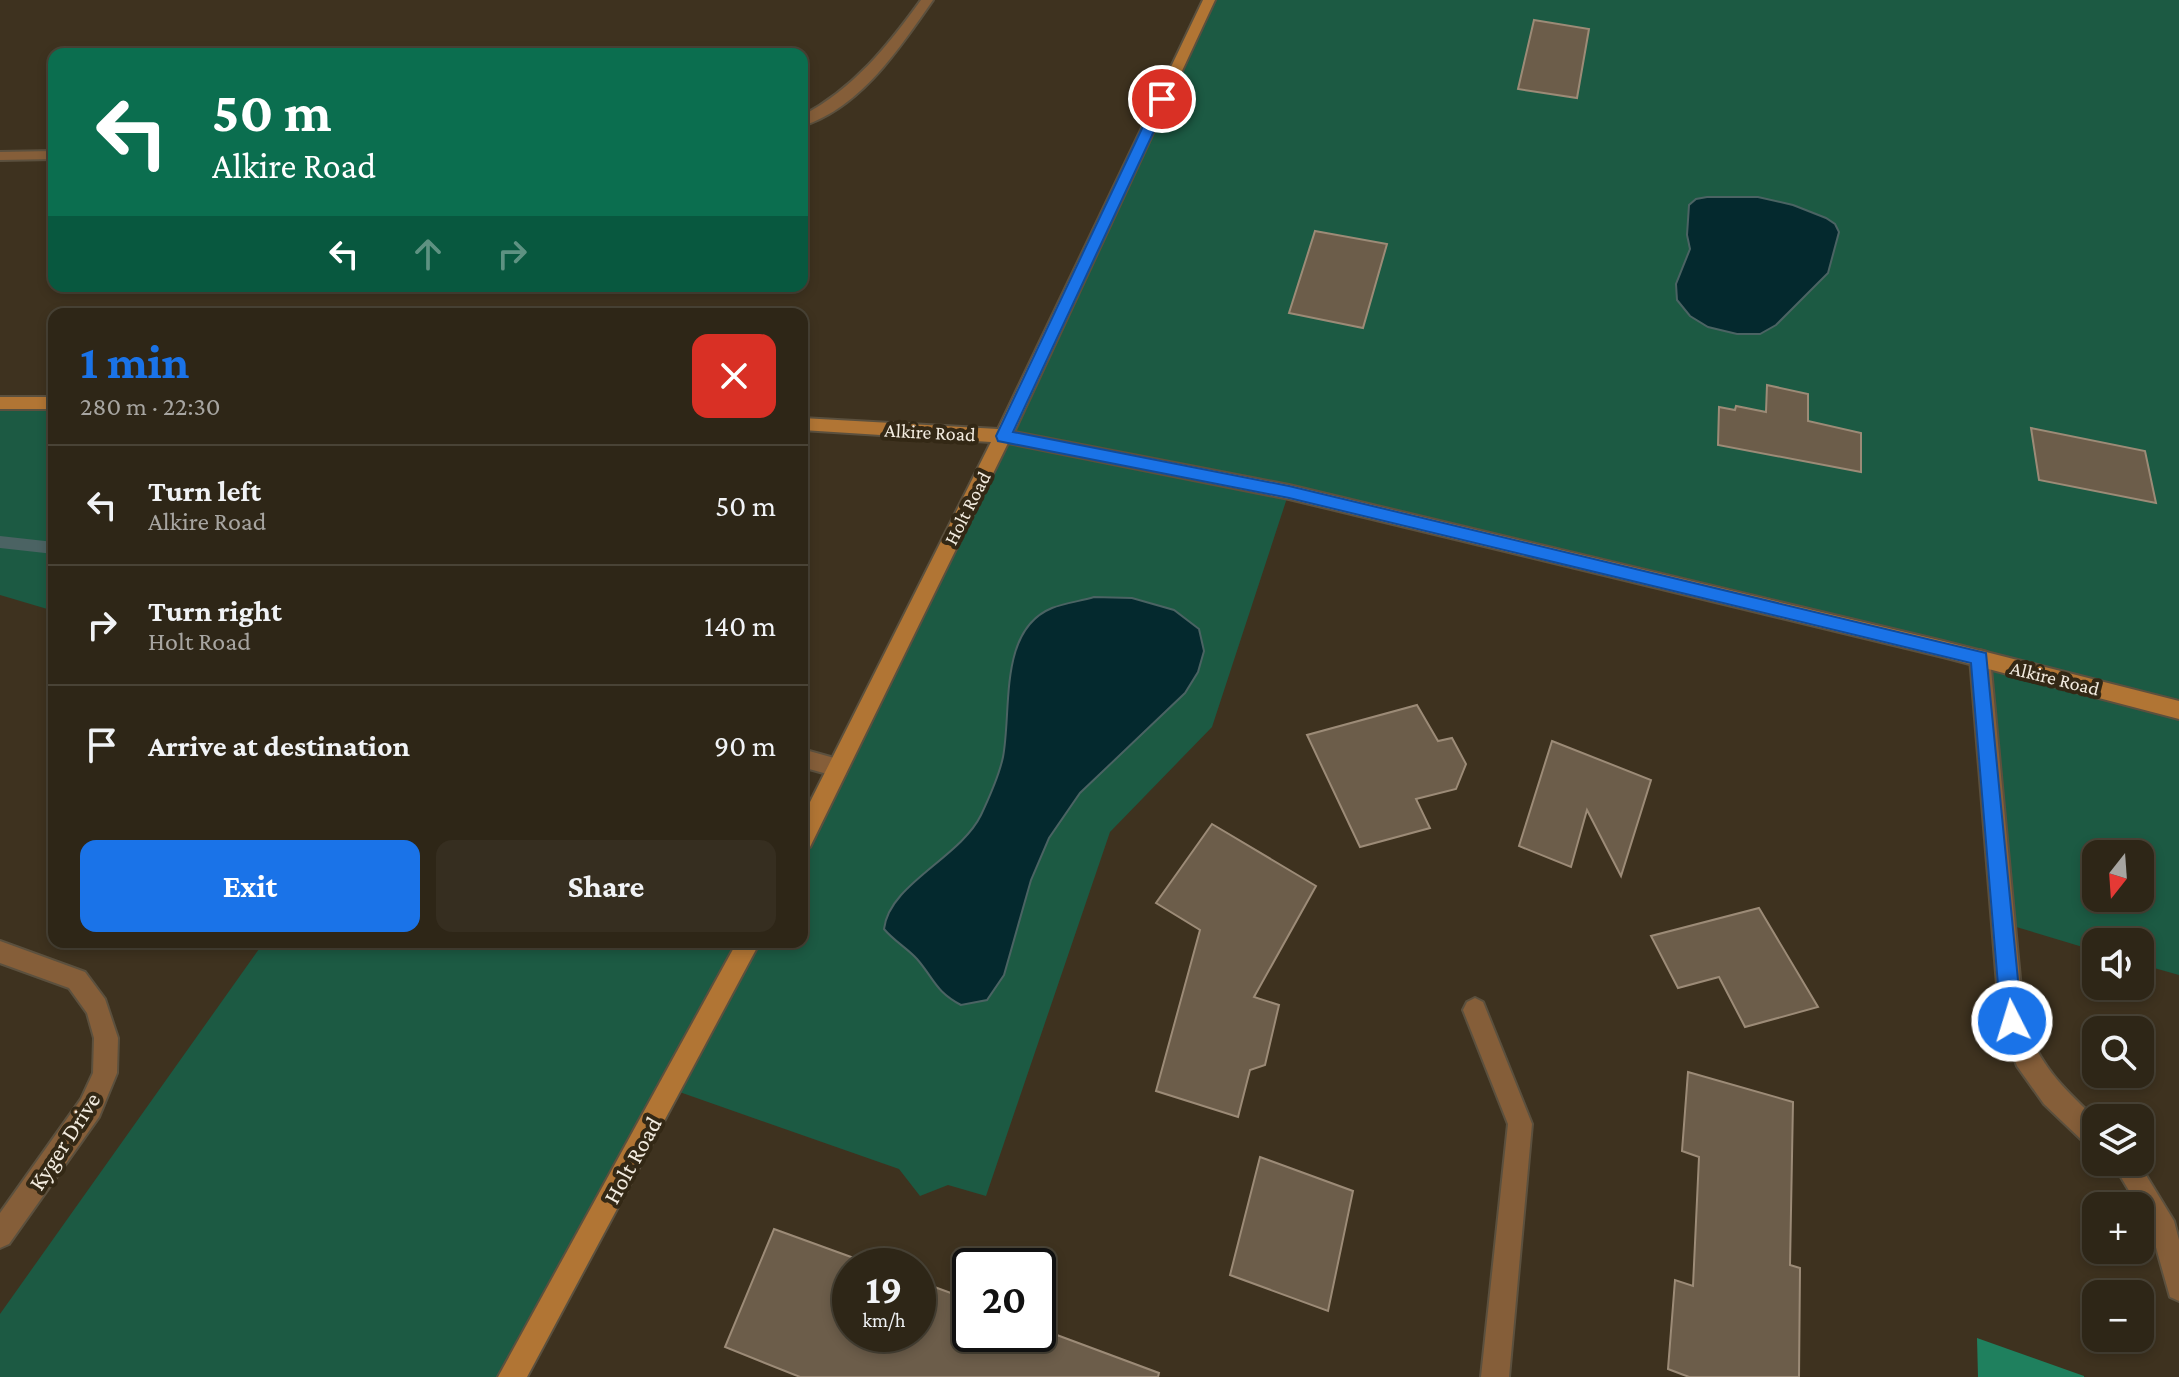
<!DOCTYPE html>
<html lang="en">
<head>
<meta charset="utf-8">
<style>
	body { margin:0; font-family:"Crimson Pro",serif; background:#362e20; color:#f1f3f6; height:100vh; display:flex; flex-direction:column; font-size:30px; white-space:nowrap }
	* { box-sizing:border-box; margin:0 }
	p { font-size:26px; color:#a7a5a1 }
	.icon { flex:none; width:44px; height:44px; fill:none; stroke:currentColor; stroke-width:2; stroke-linecap:round; stroke-linejoin:round }
	.map { position:relative; flex:1; overflow:hidden }
	.panel { position:absolute; left:48px; top:308px; width:760px; height:640px; display:flex; flex-direction:column; background:#2e2617; border-radius:16px; box-shadow:0 4px 12px #0003,0 0 0 2px #494336 }
	.panel>* { flex:none }
	.banner { position:absolute; left:48px; top:48px; width:760px; height:244px; border-radius:16px; box-shadow:0 4px 12px #0003,0 0 0 2px #494336; background:#0b6e4f; color:#fff; overflow:hidden }
	.needle { width:52px; rotate:197deg }
	.fabs { position:absolute; left:2082px; top:840px; display:grid; gap:16px }
	.fabs a { display:grid; place-items:center; width:72px; height:72px; border-radius:16px; background:#2e2617; box-shadow:0 4px 12px #0003,0 0 0 2px #494336; font-size:40px }
	.speed { position:absolute; left:832px; top:1248px; display:flex; gap:16px; font-size:40px; font-weight:700; text-align:center }
	.speed>* { display:grid; place-content:center; width:104px; height:104px; border-radius:50%; background:#2e2617; box-shadow:0 4px 12px #0003,0 0 0 2px #494336; line-height:1 }
	.speed small { font-size:20px; font-weight:400 }
	.speed .limit { border:4px solid #111; border-radius:12px; background:#fff; color:#111 }
	.pin { position:absolute; display:grid; place-items:center; width:68px; height:68px; color:#fff; margin:-34px; border:4px solid #fff; border-radius:50%; box-shadow:0 2px 8px #0007 }
	.me { position:absolute; width:88px; margin:-44px; rotate:355deg; stroke-linejoin:round; filter:drop-shadow(0 0 6px #0008) }
	.turn { display:flex; align-items:center; gap:28px; height:168px; padding:0 32px; font-size:36px }
	.turn .icon { width:104px; height:104px; stroke-width:2.5 }
	.turn b { display:block; font-size:56px; line-height:68px }
	.lanes { display:flex; align-items:center; height:76px; padding:0 32px; background:#0003; justify-content:center; gap:40px; direction:ltr }
	.lanes .off { opacity:.35 }
	.round { display:grid; place-items:center; flex:none; width:84px; height:84px; border-radius:16px; background:#362e20 }
	.headline { display:flex; align-items:center; justify-content:space-between; height:136px; padding:0 32px }
	h1 { font-size:48px; font-weight:700; line-height:60px; color:#1a73e8 }
	.primary-button { display:flex; gap:16px; margin-top:auto; padding:16px 32px }
	.primary-button a { flex:1; height:92px; border-radius:16px; background:#1a73e8; color:#fff; font-size:32px; font-weight:700; line-height:92px; text-align:center }
	.primary-button a+a { background:#362e20; color:#f1f3f6 }
	ul { padding:0; list-style:none }
	li { display:flex; align-items:center; gap:24px; height:120px; padding:0 32px; border-top:2px solid #494336 }
	li div { flex:1 }
	li b { display:block; font-size:30px }
	li em { font-style:normal }
	.map>svg:first-child { display:block }
	.green { fill:#1c5a43; fill-rule:evenodd }
	.forest { fill:#1f805e }
	.water { fill:#04292e; stroke:#4b6363; stroke-width:2 }
	.lines { fill:none; stroke-linecap:round; stroke-linejoin:round }
	.stream { fill:#4b6363; fill-rule:evenodd }
	.building { fill:#6c5d4a; stroke:#9c8b77; stroke-width:2 }
	.lane-casing { stroke:#5b503e; stroke-width:4 }
	.street-casing { stroke:#5b503e; stroke-width:4 }
	.secondary-casing { stroke:#5b503e; stroke-width:4 }
	.lane { fill:#855e39; fill-rule:evenodd }
	.street { fill:#855e39; fill-rule:evenodd }
	.secondary { fill:#b17534; fill-rule:evenodd }
	.route { fill:#1a73e8; stroke:#114b97; stroke-width:2 }
	.labels { text-anchor:middle; dominant-baseline:central; stroke-width:8; stroke-linejoin:round; paint-order:stroke }
	.street-label { font-size:20px; fill:#f2ebdf; stroke:#332815 }
	.near-street-label { font-size:24px; fill:#f2ebdf; stroke:#332815 }
</style>
</head>
<body>
<div class="map">
<svg width="2179" height="1377" viewBox="0 0 2179 1377">
	<rect width="100%" height="100%" fill="#3e321f"/>
	<g class="green">
		<path d="M1213,0H2179V975L2140,964V942H2096V951L2003,923L1980,658L1289,492L1212,727L1110,832L986,1196L948,1185L920,1196L899,1169L671,1089L512,1377H0V1314L264,942H802V840ZM2096,854H2140V898H2096Z"/>
		<polygon points="0,403 54,403 54,611 0,595"/>
	</g>
	<polygon class="forest" points="1977,1338 2084,1376 2084,1377 1978,1377"/>
	<g class="water">
		<polygon points="1707,197 1758,197 1793,205 1826,218 1835,224 1839,232 1828,273 1776,325 1760,334 1737,334 1708,327 1690,316 1677,300 1676,284 1690,249 1687,235 1689,205 1696,199"/>
		<path d="M1094,597L1132,598L1174,610L1199,629L1204,651L1198,672L1185,693L1080,793L1049,838L1031,880L1004,975L987,1000L961,1005C935,991 935,980 917,959C907,948 894,941 884,929C889,884 960,858 981,815C989,798 999,776 1003,757C1012,710 998,630 1052,608C1065,603 1081,601 1094,597Z"/>
	</g>
	<g class="lines">
		<polygon class="stream" points="0,536 54,542 54,554 0,548"/>
	</g>
	<g class="building">
		<polygon points="1534,20 1589,29 1577,98 1518,89"/>
		<polygon points="1315,231 1387,244 1363,328 1289,313"/>
		<polygon points="1767,385 1808,394 1808,421 1861,433 1861,472 1718,445 1719,407 1735,410 1736,406 1766,412"/>
		<polygon points="2031,428 2145,451 2156,503 2039,480"/>
		<polygon points="1417,705 1438,741 1452,738 1466,764 1456,789 1416,799 1430,828 1360,847 1307,735"/>
		<polygon points="1552,741 1651,780 1621,876 1587,810 1571,867 1519,846"/>
		<polygon points="1212,824 1316,886 1254,997 1279,1005 1265,1065 1250,1070 1238,1117 1156,1091 1200,930 1156,903"/>
		<polygon points="1759,908 1818,1007 1745,1027 1719,977 1678,988 1651,936"/>
		<polygon points="1688,1072 1793,1102 1790,1265 1800,1268 1799,1377 1689,1377 1668,1369 1675,1280 1693,1286 1699,1157 1682,1151"/>
		<polygon points="1260,1157 1353,1191 1328,1311 1230,1275"/>
		<polygon points="774,1229 876,1266 850,1266 850,1334 918,1334 918,1281 970,1300 970,1334 1038,1334 1038,1328 1159,1373 1158,1377 800,1377 725,1347"/>
	</g>
	<g class="lines">
		<defs>
			<g id="lane">
				<path d="M1980,650L1987,652L1990,658L2024,1021C2040,1066 2062,1087 2096,1119V1148L2087,1145L2044,1104L2017,1066L2000,1021L1970,658L1973,652Z"/>
				<polygon points="802,749 845,761 848,768 845,775 838,777 802,767"/>
				<polygon points="2112,1162 2138,1162 2174,1221 2179,1240 2179,1301 2170,1297 2150,1226"/>
			</g>
			<g id="street">
				<path d="M921,0H933C900,47 861,108 802,126V116C854,88 887,47 921,0Z"/>
				<polygon points="54,151 54,159 0,160 0,152"/>
				<polygon points="0,941 85,972 105,999 118,1038 117,1073 99,1117 9,1244 0,1248 0,1213 81,1099 93,1073 94,1038 87,1013 69,988 0,963"/>
				<polygon points="1475,998 1483,1002 1532,1124 1509,1377 1481,1377 1508,1124 1463,1010 1467,1002"/>
			</g>
			<g id="secondary">
				<polygon points="1203,0 1215,0 1014,432 1289,485 1943,641 2179,701 2179,719 1943,657 1289,499 1008,443 810,847 802,850 802,818 991,442 802,430 802,418 998,429"/>
				<rect x="0" y="397" width="54" height="12"/>
				<polygon points="737,942 760,942 527,1377 498,1377"/>
			</g>
		</defs>
		<use href="#lane" class="lane-casing"/>
		<use href="#street" class="street-casing"/>
		<use href="#secondary" class="secondary-casing"/>
		<use href="#lane" class="lane"/>
		<use href="#street" class="street"/>
		<use href="#secondary" class="secondary"/>
	</g>
	<polygon class="route" points="1162,95 1169,99 1013,432 1289,486 1986,653 2022,1021 2019,1029 2012,1032 2004,1029 2001,1021 1971,663 1289,498 998,441 996,436 1156,99"/>
	<g class="labels">
		<g class="street-label">
			<text transform="translate(930 432) rotate(3)">Alkire Road</text>
			<text transform="translate(967 508) rotate(-63)">Holt Road</text>
			<text transform="translate(2055 678) rotate(14)">Alkire Road</text>
		</g>
		<g class="near-street-label">
			<text transform="translate(64 1141) rotate(-57)">Kyger Drive</text>
			<text transform="translate(632 1160) rotate(-61)">Holt Road</text>
		</g>
	</g>
</svg>
<div class="fabs">
<a><svg class="needle" viewBox="-14 -14 28 28"><path d="M0-13l5 13h-10z" fill="#e53935"/><path d="M0 13l5-13h-10z" fill="#a7a5a1"/></svg></a>
<a><svg class="icon" aria-label="sound" viewBox="0 0 24 24"><path d="M4 9h4l5-4v14l-5-4H4zM17 9q2 3 0 6"/></svg></a>
<a><svg class="icon" aria-label="search" viewBox="0 0 24 24"><circle cx="10" cy="10" r="6"/><path d="M15 15l6 6"/></svg></a>
<a><svg class="icon" aria-label="layers" viewBox="0 0 24 24"><path d="M12 4l9 5-9 5-9-5zM3 14l9 5 9-5"/></svg></a>
<a>+</a>
<a>−</a>
</div>
<div class="speed"><div>19<small>km/h</small></div><div class="limit">20</div></div>
<div class="pin" style="left:1162px;top:99px;background:#d93025"><svg class="icon" aria-label="arrive" viewBox="0 0 24 24"><path d="M6 21V4h12l-3 4 3 4H6"/></svg></div>
<svg class="me" style="left:2012px;top:1021px" viewBox="-20 -20 40 40"><circle r="17" fill="#1a73e8" stroke="#fff" stroke-width="3"/><path d="M0-11L8 9 0 5-8 9z" fill="#fff"/></svg>
<div class="banner">
<div class="turn"><svg class="icon" aria-label="left" viewBox="0 0 24 24"><path d="M17 20v-9H6M10 6l-5 5 5 5"/></svg><div><b>50 m</b>Alkire Road</div></div>
<div class="lanes"><svg class="icon" aria-label="left" viewBox="0 0 24 24"><path d="M17 20v-9H6M10 6l-5 5 5 5"/></svg><svg class="icon off" aria-label="ahead" viewBox="0 0 24 24"><path d="M12 20V5M6 11l6-6 6 6"/></svg><svg class="icon off" aria-label="right" viewBox="0 0 24 24"><path d="M7 20v-9h11M14 6l5 5-5 5"/></svg></div>
</div>
<section class="panel">
<div class="headline"><div><h1>1 min</h1><p>280 m · 22:30</p></div><a class="round" style="background:#d93025;color:#fff"><svg class="icon" aria-label="close" viewBox="0 0 24 24"><path d="M6 6l12 12M18 6L6 18"/></svg></a></div>
<ul>
<li><svg class="icon" aria-label="left" viewBox="0 0 24 24"><path d="M17 20v-9H6M10 6l-5 5 5 5"/></svg><div><b>Turn left</b><p>Alkire Road</p></div><em>50 m</em></li>
<li><svg class="icon" aria-label="right" viewBox="0 0 24 24"><path d="M7 20v-9h11M14 6l5 5-5 5"/></svg><div><b>Turn right</b><p>Holt Road</p></div><em>140 m</em></li>
<li><svg class="icon" aria-label="arrive" viewBox="0 0 24 24"><path d="M6 21V4h12l-3 4 3 4H6"/></svg><div><b>Arrive at destination</b></div><em>90 m</em></li>
</ul>
<div class="primary-button"><a>Exit</a><a>Share</a></div>
</section>
</div>
</body>
</html>
